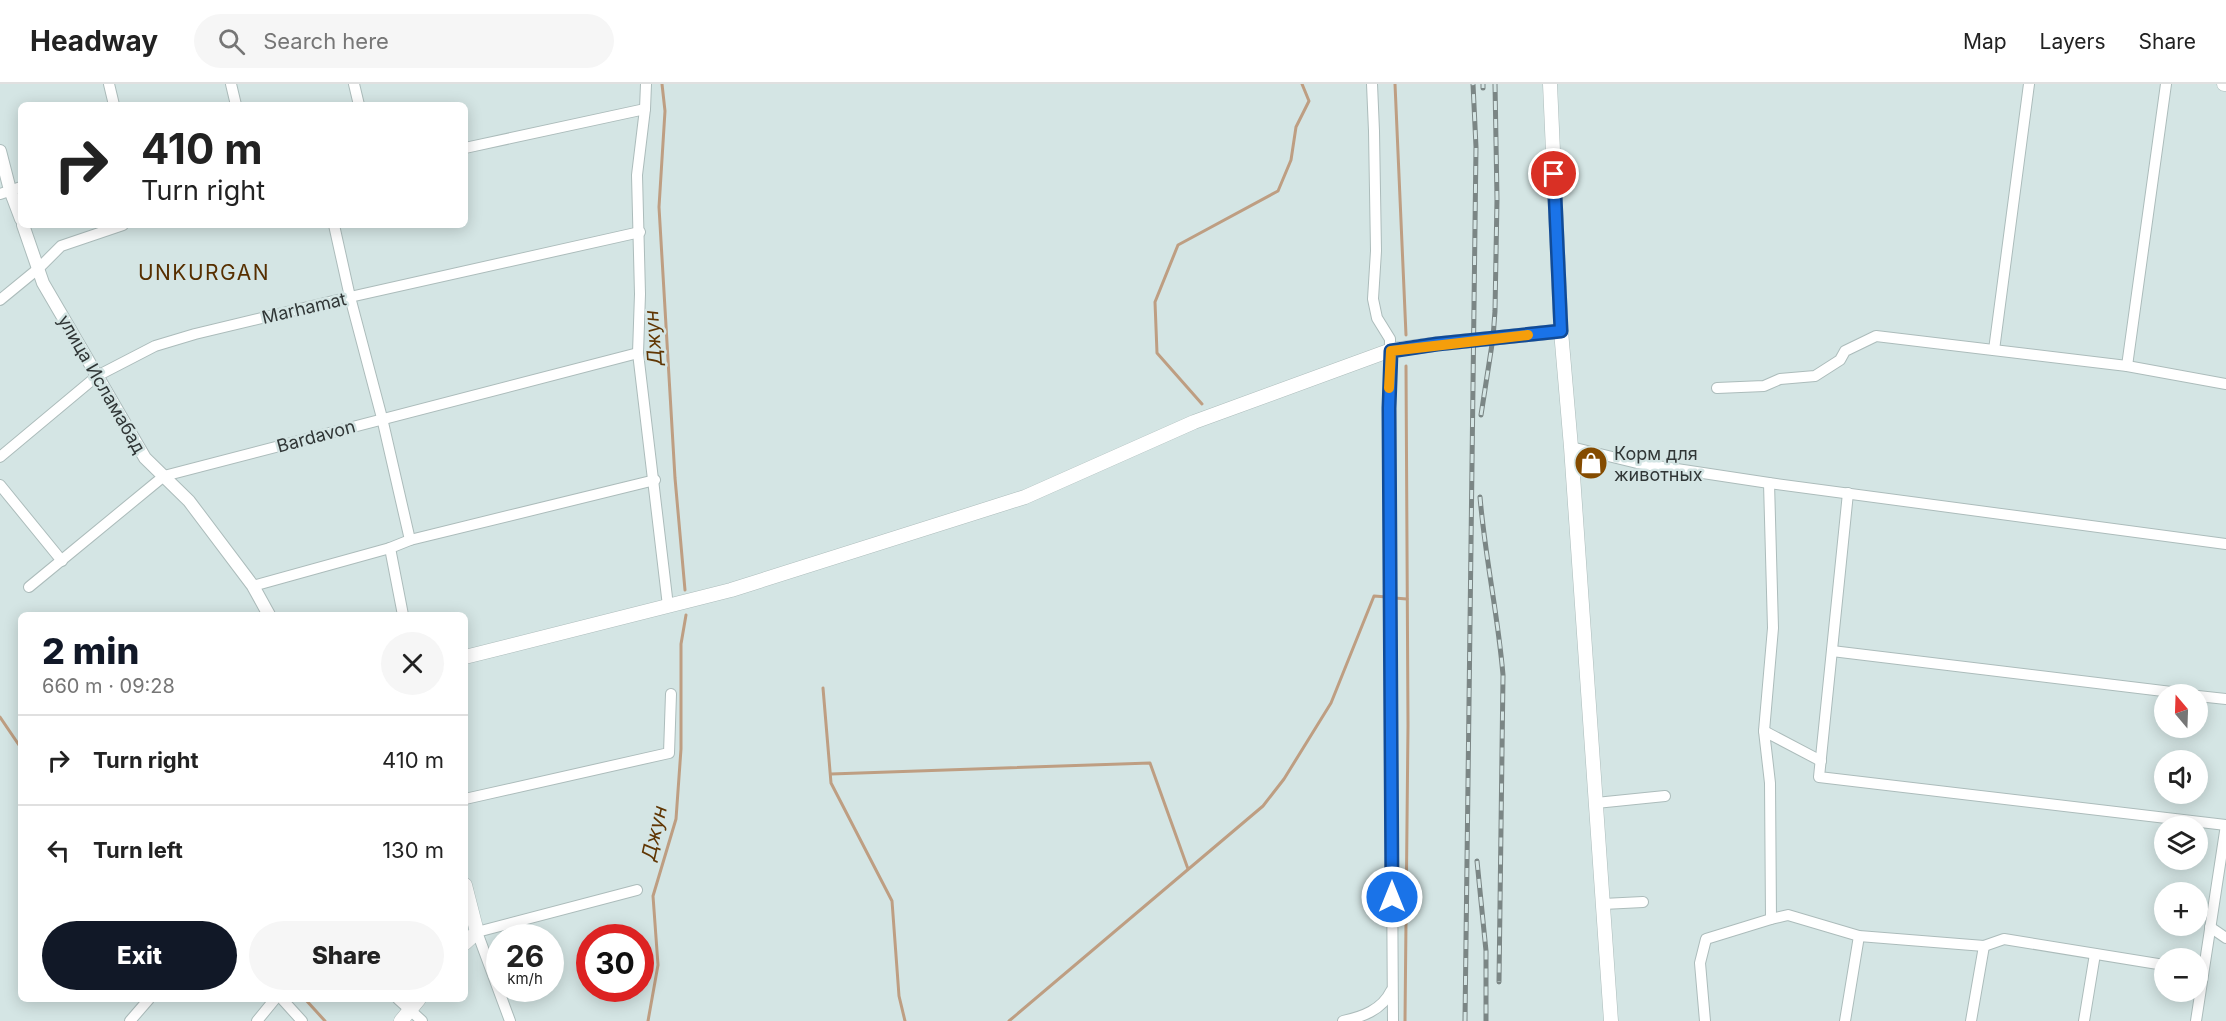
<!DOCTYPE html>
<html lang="en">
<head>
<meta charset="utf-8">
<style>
	body { margin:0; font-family:Inter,sans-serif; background:#f6f6f6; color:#222; height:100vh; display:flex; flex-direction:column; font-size:22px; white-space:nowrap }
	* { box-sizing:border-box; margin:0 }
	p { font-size:20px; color:#767676 }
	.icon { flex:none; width:33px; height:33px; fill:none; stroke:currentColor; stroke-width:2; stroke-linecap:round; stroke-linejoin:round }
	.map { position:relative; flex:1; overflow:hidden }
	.details { position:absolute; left:18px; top:528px; width:450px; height:390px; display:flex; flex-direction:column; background:#fff; border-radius:9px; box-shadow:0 3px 15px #0003 }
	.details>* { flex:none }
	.hud { position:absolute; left:18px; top:18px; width:450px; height:126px; border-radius:9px; box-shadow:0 3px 15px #0003; background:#fff; color:#222; overflow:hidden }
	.needle { width:39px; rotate:341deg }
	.controls { position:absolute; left:2154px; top:600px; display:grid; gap:12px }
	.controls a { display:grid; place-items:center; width:54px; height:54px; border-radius:50%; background:#fff; box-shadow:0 3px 15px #0003; font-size:30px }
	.speed { position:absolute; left:486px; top:840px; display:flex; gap:12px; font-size:30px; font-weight:700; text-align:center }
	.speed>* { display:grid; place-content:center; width:78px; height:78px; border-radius:50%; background:#fff; box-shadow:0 3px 15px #0003; line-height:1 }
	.speed small { font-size:15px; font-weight:400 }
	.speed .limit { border:9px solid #d22; background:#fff; color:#111 }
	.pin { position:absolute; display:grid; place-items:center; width:51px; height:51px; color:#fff; margin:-26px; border:3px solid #fff; border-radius:50%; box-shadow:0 2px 6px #0007 }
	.me { position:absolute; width:66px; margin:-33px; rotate:0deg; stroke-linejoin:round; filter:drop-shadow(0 0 4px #0008) }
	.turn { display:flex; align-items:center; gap:21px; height:126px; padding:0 24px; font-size:27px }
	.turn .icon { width:78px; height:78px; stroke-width:2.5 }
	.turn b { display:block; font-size:42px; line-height:51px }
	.round { display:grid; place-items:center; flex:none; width:63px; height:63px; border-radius:32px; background:#f6f6f6 }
	.summary { display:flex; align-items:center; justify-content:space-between; height:102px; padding:0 24px }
	h1 { font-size:36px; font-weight:800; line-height:45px; color:#111827 }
	.action { display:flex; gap:12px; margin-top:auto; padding:12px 24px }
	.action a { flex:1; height:69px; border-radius:36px; background:#111827; color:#fff; font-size:24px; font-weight:800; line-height:69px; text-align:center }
	.action a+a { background:#f6f6f6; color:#222 }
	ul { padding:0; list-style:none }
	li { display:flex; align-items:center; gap:18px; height:90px; padding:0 24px; border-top:2px solid #e0e0e0 }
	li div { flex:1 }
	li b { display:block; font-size:22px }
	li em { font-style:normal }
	header { display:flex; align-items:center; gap:36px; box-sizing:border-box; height:84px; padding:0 30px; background:#fff; border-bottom:2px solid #e0e0e0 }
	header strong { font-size:28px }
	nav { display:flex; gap:33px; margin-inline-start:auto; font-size:21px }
	.search { width:420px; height:54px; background:#f6f6f6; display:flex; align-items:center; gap:15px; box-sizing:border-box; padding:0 21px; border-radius:33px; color:#767676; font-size:22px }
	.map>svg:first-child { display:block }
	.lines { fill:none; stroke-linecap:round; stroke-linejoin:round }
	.stream { stroke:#be9e82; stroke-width:3 }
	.minor-casing { stroke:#acbcbb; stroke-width:12 }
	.tertiary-casing { stroke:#acbcbb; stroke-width:14 }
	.secondary-casing { stroke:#acbcbb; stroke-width:15 }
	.minor { stroke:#fff; stroke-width:10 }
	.tertiary { stroke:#fff; stroke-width:12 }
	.secondary { stroke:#fff; stroke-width:14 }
	.rail-casing { stroke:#7b8685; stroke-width:5 }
	.rail { stroke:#d4e5e4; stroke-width:3; stroke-dasharray:9; stroke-linecap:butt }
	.route-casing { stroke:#114b97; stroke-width:15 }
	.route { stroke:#1a73e8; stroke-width:10 }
	.slow { stroke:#f59e0b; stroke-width:10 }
	.labels { text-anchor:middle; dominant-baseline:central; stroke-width:5; stroke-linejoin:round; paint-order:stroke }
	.street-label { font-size:18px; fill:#303636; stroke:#d4e5e4 }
	.poi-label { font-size:18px; fill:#303636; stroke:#d4e5e4; text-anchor:start }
	.water-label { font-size:20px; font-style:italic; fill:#603603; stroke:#d4e5e4 }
	.quarter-label { font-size:21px; letter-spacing:1.5px; fill:#572f00; stroke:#d4e5e4 }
</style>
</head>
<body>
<header>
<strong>Headway</strong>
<div class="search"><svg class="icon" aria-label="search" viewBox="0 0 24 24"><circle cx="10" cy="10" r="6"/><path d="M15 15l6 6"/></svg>Search here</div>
<nav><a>Map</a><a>Layers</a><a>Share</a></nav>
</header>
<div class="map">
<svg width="2226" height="937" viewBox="0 0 2226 937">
	<rect width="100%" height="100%" fill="#d4e5e4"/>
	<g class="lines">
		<g class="stream">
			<polyline points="662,0 665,27 659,123 675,394 685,506"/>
			<polyline points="1395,0 1406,251"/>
			<polyline points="1202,320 1157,269 1155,218 1178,161 1278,107 1291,76 1296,43 1309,17 1302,0"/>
			<polyline points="1394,514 1407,515"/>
			<polyline points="823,604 831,699 892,817 899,912 905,937"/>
			<polyline points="0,633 21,664"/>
			<polyline points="831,690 1150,679 1188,785"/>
			<polyline points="305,915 325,937"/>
			<polyline points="648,937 658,881 653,812 676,735 681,665 681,560 686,531"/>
			<polyline points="1009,937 1263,722 1284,695 1331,619 1374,512 1387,513"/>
			<polyline points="1405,937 1408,641 1406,282"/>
		</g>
		<defs>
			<g id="minor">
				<polyline points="109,0 114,21"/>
				<polyline points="231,0 236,21"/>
				<polyline points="354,0 359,21"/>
				<polyline points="646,0 645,25 637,91 640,210 638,269 668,522"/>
				<polyline points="1372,0 1374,47 1376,167 1373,215 1377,234 1390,255 1389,324 1393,937"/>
				<polyline points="465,64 645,25"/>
				<polyline points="0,110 21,103"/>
				<polyline points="334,141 350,213 382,334 410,456"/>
				<polyline points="0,216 39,184 61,162 123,141"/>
				<polyline points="1994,266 2029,0"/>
				<polyline points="2127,282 2166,0"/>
				<polyline points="1717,304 1764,302 1780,295 1815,292 1840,276 1845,267 1876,252 2127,282 2226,300"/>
				<polyline points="1571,363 1637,379 1769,399 2226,460"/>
				<polyline points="0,373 97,292 155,262 195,250 350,213 640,148"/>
				<polyline points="1769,399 1773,544 1764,647 1770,699 1771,835"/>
				<polyline points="0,401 62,477"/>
				<polyline points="1848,409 1819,693 2226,741"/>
				<polyline points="390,464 403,531"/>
				<polyline points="253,502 390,464 410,456 655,396"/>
				<polyline points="29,503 164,392 638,269"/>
				<polyline points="1832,567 2188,610"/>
				<polyline points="2198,612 2226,615"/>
				<polyline points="1764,647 1821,677"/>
				<polyline points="465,715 669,669 671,610"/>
				<polyline points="1596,719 1665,712"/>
				<polyline points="1603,820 1643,818"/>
				<polyline points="2210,843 2226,854"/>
				<polyline points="282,915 302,937"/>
				<polyline points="398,915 422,937"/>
				<polyline points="130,937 149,915"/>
				<polyline points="257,937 275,915"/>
				<polyline points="510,937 477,848 637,806"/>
				<path d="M1343,937C1362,933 1382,926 1391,907"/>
				<polyline points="1705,937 1700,879 1706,855 1771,835 1788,831 1859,852 1984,862 2004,855 2164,881"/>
				<polyline points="1845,937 1859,852"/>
				<polyline points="1971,937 1984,862"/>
				<polyline points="2084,937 2095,870"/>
				<polyline points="2196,937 2226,741"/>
			</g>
			<g id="tertiary">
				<polyline points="0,67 10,106 21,135"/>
				<polyline points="23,141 43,199 145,374 189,417 253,502 269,531"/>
			</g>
			<g id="secondary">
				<polyline points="1550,0 1561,247 1571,363 1611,937"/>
				<polyline points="2224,0 2226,0"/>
				<polyline points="465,573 731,506 1025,413 1194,338 1391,266 1437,260 1561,247"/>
				<polyline points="465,801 477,848 465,859"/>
				<polyline points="401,937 419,915"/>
			</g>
		</defs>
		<use href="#minor" class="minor-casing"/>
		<use href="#tertiary" class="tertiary-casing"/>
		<use href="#secondary" class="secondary-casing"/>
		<use href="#minor" class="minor"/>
		<use href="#tertiary" class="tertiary"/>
		<use href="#secondary" class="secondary"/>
		<defs>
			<g id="rail">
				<polyline points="1483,4 1483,0"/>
				<polyline points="1481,331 1493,254 1495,227 1497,115 1495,0"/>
				<path d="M1480,413C1485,473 1498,531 1503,591L1499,898"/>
				<polyline points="1477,777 1486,867 1486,937"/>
				<polyline points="1465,937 1476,63 1473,0"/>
			</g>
		</defs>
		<use href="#rail" class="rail-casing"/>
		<use href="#rail" class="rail"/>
	</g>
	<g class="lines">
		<defs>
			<polyline id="route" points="1392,813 1389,324 1391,267 1437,260 1561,247 1554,90"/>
		</defs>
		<use href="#route" class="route-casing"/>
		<use href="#route" class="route"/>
		<polyline class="slow" points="1389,304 1391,267 1528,251"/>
	</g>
	<defs>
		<symbol id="shop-disc" viewBox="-11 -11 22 22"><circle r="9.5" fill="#844b00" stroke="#d4e5e4"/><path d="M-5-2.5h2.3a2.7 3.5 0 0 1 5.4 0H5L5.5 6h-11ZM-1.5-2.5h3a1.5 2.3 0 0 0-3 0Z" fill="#fff"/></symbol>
	</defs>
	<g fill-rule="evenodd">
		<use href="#shop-disc" x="1572" y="360" width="38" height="38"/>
	</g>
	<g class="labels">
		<g class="street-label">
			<text transform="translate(304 224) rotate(-13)">Marhamat</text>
			<text transform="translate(102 300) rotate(60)">улица Исламабад</text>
			<text transform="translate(316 352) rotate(-15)">Bardavon</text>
		</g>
		<g class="poi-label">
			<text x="1614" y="369">Корм для<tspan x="1614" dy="21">животных</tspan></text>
		</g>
		<g class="water-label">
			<text transform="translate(653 254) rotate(-94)">Джун</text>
			<text transform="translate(654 749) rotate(-77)">Джун</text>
		</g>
		<g class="quarter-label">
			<text x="204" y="188">UNKURGAN</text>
		</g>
	</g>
</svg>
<div class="controls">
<a><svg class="needle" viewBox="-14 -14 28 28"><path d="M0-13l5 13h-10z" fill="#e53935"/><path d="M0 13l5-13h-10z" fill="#767676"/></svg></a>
<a><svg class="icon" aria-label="sound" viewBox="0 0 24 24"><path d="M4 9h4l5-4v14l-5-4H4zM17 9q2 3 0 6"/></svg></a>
<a><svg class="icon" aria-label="layers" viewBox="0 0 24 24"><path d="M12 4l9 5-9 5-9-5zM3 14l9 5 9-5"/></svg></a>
<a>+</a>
<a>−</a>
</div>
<div class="speed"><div>26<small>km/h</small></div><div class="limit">30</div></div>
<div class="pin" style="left:1554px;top:90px;background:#d93025"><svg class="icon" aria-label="arrive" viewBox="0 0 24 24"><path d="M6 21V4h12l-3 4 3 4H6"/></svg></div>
<svg class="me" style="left:1392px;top:813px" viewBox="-20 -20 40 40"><circle r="17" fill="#1a73e8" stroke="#fff" stroke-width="3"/><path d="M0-11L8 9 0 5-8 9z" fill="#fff"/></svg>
<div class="hud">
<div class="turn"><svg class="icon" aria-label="right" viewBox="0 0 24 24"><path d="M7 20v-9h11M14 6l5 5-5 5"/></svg><div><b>410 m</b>Turn right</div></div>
</div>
<section class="details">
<div class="summary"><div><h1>2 min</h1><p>660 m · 09:28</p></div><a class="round"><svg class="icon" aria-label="close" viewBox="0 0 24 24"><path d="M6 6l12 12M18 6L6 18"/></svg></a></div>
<ul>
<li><svg class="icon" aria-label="right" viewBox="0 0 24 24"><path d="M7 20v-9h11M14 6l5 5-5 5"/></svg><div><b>Turn right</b></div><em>410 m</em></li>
<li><svg class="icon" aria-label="left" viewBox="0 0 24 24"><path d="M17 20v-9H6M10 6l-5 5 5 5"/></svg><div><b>Turn left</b></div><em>130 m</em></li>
</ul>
<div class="action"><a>Exit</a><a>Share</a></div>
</section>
</div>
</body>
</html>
